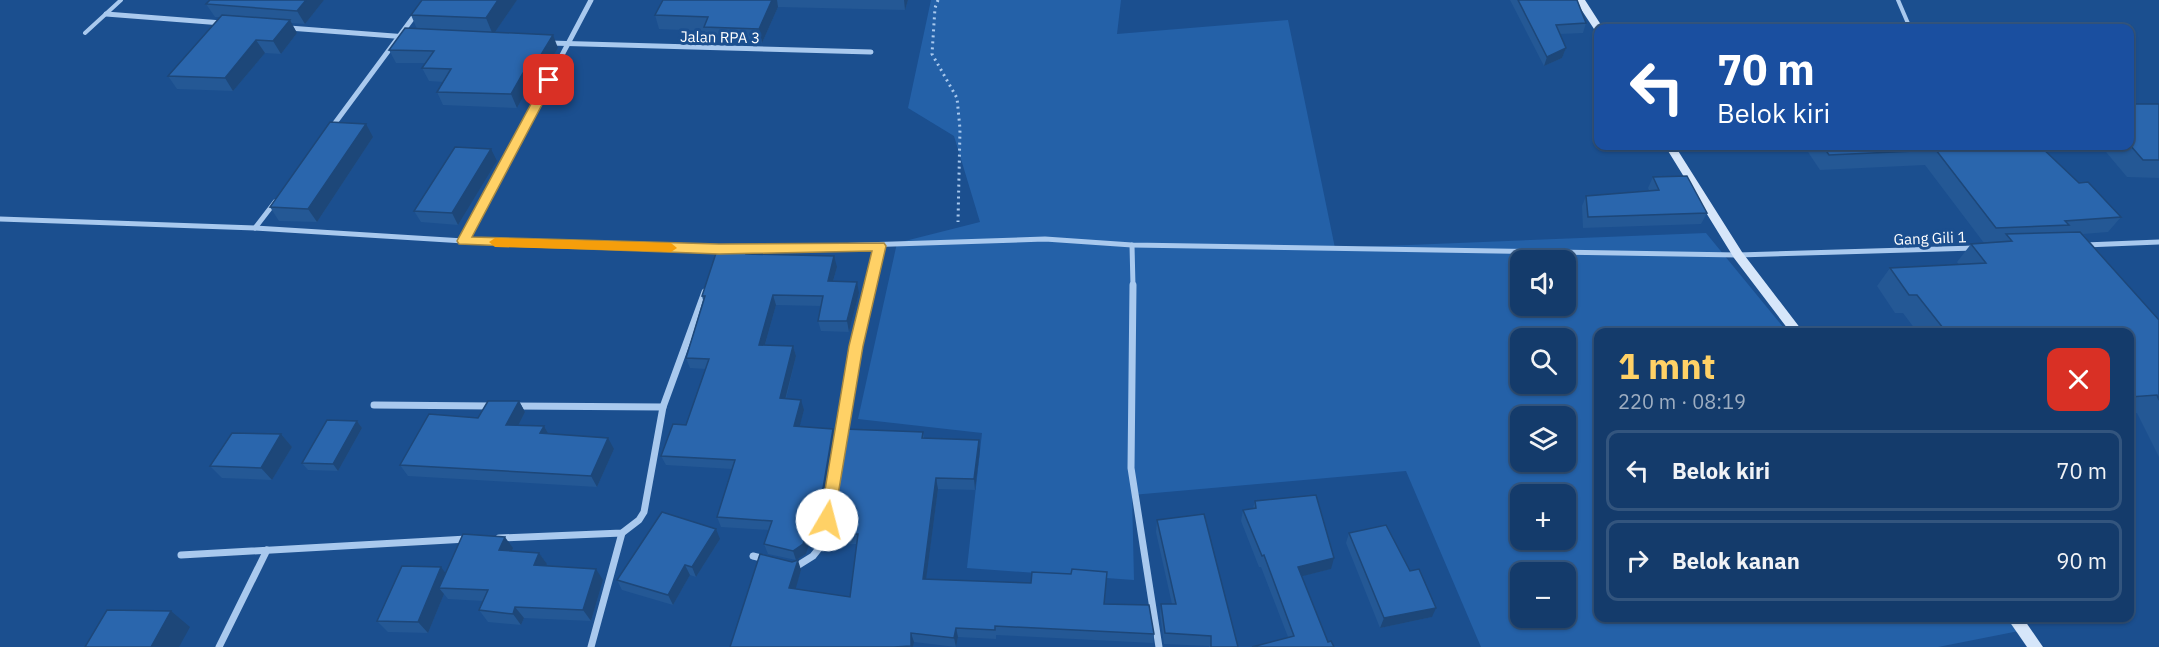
<!DOCTYPE html>
<html lang="id">
<head>
<meta charset="utf-8">
<style>
	body { margin:0; font-family:"IBM Plex Sans",sans-serif; background:#1d4271; color:#f1f3f6; height:100vh; display:flex; flex-direction:column; font-size:22px; white-space:nowrap }
	* { box-sizing:border-box; margin:0 }
	p { font-size:20px; color:#9dadc1 }
	.icon { flex:none; width:33px; height:33px; fill:none; stroke:currentColor; stroke-width:2; stroke-linecap:round; stroke-linejoin:round }
	.map { position:relative; flex:1; overflow:hidden }
	.drawer { position:absolute; left:1594px; top:328px; width:540px; height:294px; display:flex; flex-direction:column; background:#143b6b; border-radius:12px; box-shadow:0 2px 4px #0004,0 0 0 2px #33557e }
	.drawer>* { flex:none }
	.guide { position:absolute; left:1594px; top:24px; width:540px; height:126px; border-radius:12px; box-shadow:0 2px 4px #0004,0 0 0 2px #33557e; background:#1a4fa0; color:#fff; overflow:hidden }
	.controls { position:absolute; left:1510px; top:250px; display:grid; gap:12px }
	.controls a { display:grid; place-items:center; width:66px; height:66px; border-radius:12px; background:#143b6b; box-shadow:0 2px 4px #0004,0 0 0 2px #33557e; font-size:30px }
	.pin { position:absolute; display:grid; place-items:center; width:51px; height:51px; color:#fff; margin:-26px; border-radius:12px; box-shadow:0 3px 9px #0006 }
	.me { position:absolute; width:66px; margin:-33px; rotate:8deg; stroke-linejoin:round; filter:drop-shadow(0 0 4px #0008) }
	.turn { display:flex; align-items:center; gap:21px; height:126px; padding:0 24px; font-size:27px }
	.turn .icon { width:78px; height:78px; stroke-width:2.5 }
	.turn b { display:block; font-size:42px; line-height:51px }
	.round { display:grid; place-items:center; flex:none; width:63px; height:63px; border-radius:12px; background:#1d4271 }
	.overview { display:flex; align-items:center; justify-content:space-between; height:102px; padding:0 24px }
	h1 { font-size:36px; font-weight:700; line-height:45px; color:#ffd166 }
	ul { padding:0; list-style:none }
	li { display:flex; align-items:center; gap:18px; height:81px; margin:0 12px 9px; padding:0 12px; border:3px solid #33557e; border-radius:12px }
	li div { flex:1 }
	li b { display:block; font-size:22px }
	li em { font-style:normal }
	.map>svg:first-child { display:block }
	.green { fill:#2461a8; fill-rule:evenodd }
	.lines { fill:none; stroke-linecap:round; stroke-linejoin:round }
	.path { stroke:#a9c9ee; stroke-width:3; stroke-dasharray:2 4; stroke-linecap:butt }
	.lane { stroke:#a9c9ee; stroke-width:4 }
	.street-far1 { stroke:#a9c9ee; stroke-width:5 }
	.street { stroke:#a9c9ee; stroke-width:7 }
	.secondary { fill:#d6e6fa; fill-rule:evenodd }
	.wall { fill:#245895 }
	.shaded-wall { fill:#1d4779 }
	.building { fill:#2a66ad; stroke:#1d4779; stroke-width:1.5 }
	.route { fill:#ffd166; stroke:#a68842; stroke-width:1.5 }
	.slow { fill:#f59e0b }
	.labels { text-anchor:middle; dominant-baseline:central; stroke-width:6; stroke-linejoin:round; paint-order:stroke }
	.street-label { font-size:15px; fill:#fff; stroke:#1b4f8f }
</style>
</head>
<body>
<div class="map">
<svg width="2159" height="647" viewBox="0 0 2159 647">
	<rect width="100%" height="100%" fill="#1b4f8f"/>
	<path class="green" d="M931,0H1121L1117,34L1288,20L1335,248L1706,233L1788,333H1599V618H2020L2029,629L1938,647H1481L1406,471L1132,495L1134,580L967,568L982,433L858,419L897,243L980,222L954,136L908,108ZM1521,261H1566V306H1521ZM1521,339H1566V384H1521ZM1521,417H1566V462H1521ZM1521,495H1566V540H1521ZM1521,573H1566V618H1521Z"/>
	<g class="lines">
		<polyline class="path" points="938,0 935,8 932,54 957,98 960,129 958,222"/>
		<g class="lane">
			<polyline points="1898,0 1910,28"/>
			<polyline points="85,33 121,0"/>
		</g>
		<g class="street-far1">
			<polyline points="106,14 222,23"/>
			<polyline points="289,28 407,37"/>
			<polyline points="549,43 871,52"/>
			<polyline points="332,127 426,0"/>
			<polyline points="0,219 255,228 464,241 725,249"/>
			<polyline points="255,228 275,202"/>
			<polyline points="464,241 591,0"/>
			<polyline points="1132,245 1133,286"/>
			<polyline points="2085,245 2159,242"/>
			<polyline points="741,249 1045,239 1132,245 1738,255 1975,248"/>
			<polyline points="870,286 879,246"/>
		</g>
		<g class="street">
			<polyline points="1133,285 1131,468 1159,647"/>
			<polyline points="374,405 491,406"/>
			<polyline points="514,406 663,407"/>
			<polyline points="499,538 622,533 639,520 644,512 663,407 705,292"/>
			<polyline points="181,555 467,539"/>
			<polyline points="753,556 766,559"/>
			<polyline points="793,565 797,566 813,556 824,542 856,346 870,285"/>
			<polyline points="219,647 267,550"/>
			<polyline points="591,647 622,533"/>
		</g>
		<g class="secondary">
			<polygon points="1575,0 1585,0 1603,28 1599,28 1599,33 1596,32"/>
			<polygon points="1665,146 1675,146 1742,252 1804,333 1791,333 1734,258"/>
			<polygon points="2007,618 2023,618 2043,647 2027,647"/>
		</g>
	</g>
	<g class="wall">
		<polygon points="210,0 324,0 305,24 291,23 297,33 281,54 265,53 233,91 177,89 168,76 220,17 215,17 206,4"/>
		<polygon points="422,0 517,0 495,32 558,48 535,86 529,86 517,108 443,105 437,92 443,82 429,81 422,68 425,63 396,63 389,50 417,29 411,15"/>
		<polygon points="663,0 908,0 905,10 778,7 762,43 708,41 705,31 659,29 655,15"/>
		<polygon points="1510,0 1577,0 1586,23 1583,33 1560,34 1566,48 1562,58 1544,66"/>
		<polygon points="2159,104 2159,178 2127,177 2101,146 2130,146"/>
		<polygon points="373,137 317,222 279,221 270,207"/>
		<polygon points="1756,146 2011,146 2013,149 2079,183 2121,217 2108,232 2083,234 2159,320 2159,457 2137,413 2130,413 2130,333 1918,333 1903,313 1895,313 1877,286 1890,268 1959,265 1957,262 1971,244 2000,242 1984,243 1925,165 1820,170 1804,146 1757,148"/>
		<polygon points="497,161 458,225 421,222 414,211"/>
		<polygon points="1653,177 1707,213 1701,224 1583,228 1582,206 1586,196 1649,190 1648,188"/>
		<polygon points="748,247 750,254 837,267 833,282 859,293 849,332 821,331 818,321 821,306 776,305 765,345 793,346 796,356 786,399 804,410 799,427 833,429 835,439 819,540 815,545 809,545 806,554 796,560 768,554 764,544 769,530 721,527 717,517 732,469 666,465 661,456 686,425 706,369 690,368 686,358 703,300 702,296"/>
		<polygon points="519,401 525,412 518,426 544,426 548,434 614,449 597,487 408,476 400,465 478,418"/>
		<polygon points="357,421 362,428 338,471 308,470 302,463"/>
		<polygon points="923,432 924,438 979,440 980,450 975,490 938,489 926,579 1031,583 1071,574 1107,572 1104,604 1154,634 1153,643 996,635 996,639 958,637 956,647 914,642 913,647 730,647 801,570 795,589 850,597 857,544 829,545 826,535"/>
		<polygon points="281,434 292,447 272,480 222,478 210,466"/>
		<polygon points="1255,501 1331,569 1302,576 1328,642 1334,647 1288,637 1261,567 1259,567 1241,521 1243,510 1253,508"/>
		<polygon points="1157,520 1238,647 1209,647 1209,646 1164,644 1160,615 1161,604 1172,604 1156,532"/>
		<polygon points="1349,533 1432,617 1380,628 1346,543"/>
		<polygon points="720,539 696,577 690,575 673,605 622,590 617,580"/>
		<polygon points="513,548 512,551 539,553 547,564 546,566 603,580 591,621 524,618 521,625 488,622 479,610 483,601 448,599 444,594 428,633 388,632 377,621 446,573"/>
	</g>
	<g class="shaded-wall">
		<polygon points="306,0 324,0 305,24 297,11"/>
		<polygon points="498,0 517,0 493,35 486,18"/>
		<polygon points="772,0 777,0 778,7 762,43 759,29"/>
		<polygon points="904,0 908,0 905,10"/>
		<polygon points="290,20 297,33 281,54 273,41"/>
		<polygon points="553,35 558,48 535,86 530,73"/>
		<polygon points="256,40 265,53 233,91 225,78"/>
		<polygon points="1566,48 1562,58 1544,66 1547,57"/>
		<polygon points="523,73 529,86 517,108 511,94"/>
		<polygon points="366,124 373,137 317,222 308,209"/>
		<polygon points="491,149 497,161 458,225 452,213"/>
		<polygon points="834,256 837,267 830,292 828,281"/>
		<polygon points="857,282 859,293 849,332 847,321"/>
		<polygon points="773,295 776,305 762,355 759,345"/>
		<polygon points="793,346 796,356 783,408 780,398"/>
		<polygon points="801,400 804,410 797,436 794,426"/>
		<polygon points="519,401 525,412 513,436 506,425"/>
		<polygon points="357,421 362,428 338,471 333,464"/>
		<polygon points="544,426 550,437 540,433"/>
		<polygon points="833,429 835,439 819,540 815,545 812,535"/>
		<polygon points="281,434 292,447 272,480 261,468"/>
		<polygon points="608,438 614,449 597,487 591,476"/>
		<polygon points="979,440 980,450 975,490 974,479"/>
		<polygon points="936,478 938,489 925,588 923,579"/>
		<polygon points="716,529 720,539 696,577 692,567"/>
		<polygon points="806,535 809,545 806,554 796,560 793,551"/>
		<polygon points="505,537 513,548 508,561 499,550"/>
		<polygon points="539,553 547,564 541,577 534,565"/>
		<polygon points="1334,558 1331,569 1295,578 1298,567"/>
		<polygon points="798,560 801,570 793,598 789,588"/>
		<polygon points="685,565 690,575 673,605 668,595"/>
		<polygon points="441,567 450,579 439,588 444,594 428,633 418,622"/>
		<polygon points="596,569 603,580 591,621 583,610"/>
		<polygon points="515,607 524,618 521,625 513,614"/>
		<polygon points="1436,608 1432,617 1380,628 1384,618"/>
		<polygon points="171,611 190,627 179,647 151,647"/>
		<polygon points="956,628 958,637 956,647 954,638"/>
		<polygon points="911,633 914,642 913,647 911,647"/>
	</g>
	<g class="building">
		<polygon points="210,0 306,0 297,11 206,4"/>
		<polygon points="422,0 498,0 486,18 411,15"/>
		<polygon points="663,0 772,0 759,29 704,27 708,17 655,15"/>
		<polygon points="1518,0 1577,0 1586,23 1556,25 1566,48 1547,57"/>
		<polygon points="222,15 290,20 273,41 256,40 225,78 168,76"/>
		<polygon points="1809,27 1810,28 1744,28"/>
		<polygon points="405,28 553,35 530,73 523,73 511,94 437,92 451,69 422,68 434,51 389,50"/>
		<polygon points="2130,104 2159,104 2159,160 2143,160 2130,145"/>
		<polygon points="330,122 366,124 308,209 270,207"/>
		<polygon points="1823,146 2011,146 2013,149 2040,146 2079,183 2088,182 2121,217 2065,221 2069,225 1996,228 1936,150 1829,155"/>
		<polygon points="455,147 491,149 452,213 414,211"/>
		<polygon points="1687,176 1707,213 1588,217 1586,196 1659,190 1653,177"/>
		<polygon points="2080,232 2159,320 2159,400 2157,395 2130,397 2130,333 1947,333 1917,295 1909,295 1890,268 1986,263 1971,244 2012,241 2006,234"/>
		<polygon points="718,247 748,247 746,254 834,256 828,281 857,282 847,321 818,321 823,296 773,295 759,345 793,346 780,398 801,400 794,426 833,429 816,530 812,535 806,535 803,544 793,551 764,544 772,521 717,517 735,460 661,456 673,424 686,425 709,359 686,358 705,296 702,296"/>
		<polygon points="488,401 519,401 506,425 544,426 540,433 608,438 591,476 400,465 429,414 478,418"/>
		<polygon points="327,420 357,421 333,464 302,463"/>
		<polygon points="844,429 923,432 922,438 979,440 974,479 936,478 923,579 1031,583 1032,572 1071,574 1072,569 1107,572 1104,604 1149,605 1154,634 995,626 995,630 956,628 954,638 911,633 911,646 894,647 730,647 760,554 792,562 798,560 789,588 850,597 858,534 826,535"/>
		<polygon points="232,433 281,434 261,468 210,466"/>
		<polygon points="1316,495 1334,558 1298,567 1328,642 1331,641 1334,647 1252,647 1294,636 1264,555 1262,556 1243,510 1256,508 1255,501"/>
		<polygon points="662,512 716,529 692,567 685,565 668,595 617,580"/>
		<polygon points="1204,514 1238,647 1211,647 1211,636 1165,633 1161,604 1176,604 1157,520"/>
		<polygon points="1386,525 1410,571 1419,569 1436,608 1384,618 1349,533"/>
		<polygon points="463,534 505,537 499,550 539,553 534,565 596,569 583,610 515,607 513,614 479,610 488,590 439,588"/>
		<polygon points="402,566 441,567 418,622 377,621"/>
		<polygon points="107,610 171,611 151,647 85,647"/>
	</g>
	<polygon class="route" points="549,76 555,80 472,237 719,244 884,243 886,246 863,346 833,525 827,527 822,525 820,520 849,346 872,251 719,254 459,244 457,241 544,80"/>
	<polygon class="slow" points="495,238 671,243 677,248 671,252 495,247 489,242"/>
	<g class="labels">
		<g class="street-label">
			<text transform="translate(720 37) rotate(1)">Jalan RPA 3</text>
			<text transform="translate(1930 238) rotate(-2)">Gang Gili 1</text>
		</g>
	</g>
</svg>
<div class="controls">
<a><svg class="icon" aria-label="sound" viewBox="0 0 24 24"><path d="M4 9h4l5-4v14l-5-4H4zM17 9q2 3 0 6"/></svg></a>
<a><svg class="icon" aria-label="search" viewBox="0 0 24 24"><circle cx="10" cy="10" r="6"/><path d="M15 15l6 6"/></svg></a>
<a><svg class="icon" aria-label="layers" viewBox="0 0 24 24"><path d="M12 4l9 5-9 5-9-5zM3 14l9 5 9-5"/></svg></a>
<a>+</a>
<a>−</a>
</div>
<div class="pin" style="left:549px;top:80px;background:#d93025"><svg class="icon" aria-label="arrive" viewBox="0 0 24 24"><path d="M6 21V4h12l-3 4 3 4H6"/></svg></div>
<svg class="me" style="left:827px;top:520px" viewBox="-20 -20 40 40"><circle r="19" fill="#fff"/><path d="M0-13L10 11 0 6-10 11z" fill="#ffd166"/></svg>
<div class="guide">
<div class="turn"><svg class="icon" aria-label="left" viewBox="0 0 24 24"><path d="M17 20v-9H6M10 6l-5 5 5 5"/></svg><div><b>70 m</b>Belok kiri</div></div>
</div>
<section class="drawer">
<div class="overview"><div><h1>1 mnt</h1><p>220 m · 08:19</p></div><a class="round" style="background:#d93025;color:#fff"><svg class="icon" aria-label="close" viewBox="0 0 24 24"><path d="M6 6l12 12M18 6L6 18"/></svg></a></div>
<ul>
<li><svg class="icon" aria-label="left" viewBox="0 0 24 24"><path d="M17 20v-9H6M10 6l-5 5 5 5"/></svg><div><b>Belok kiri</b></div><em>70 m</em></li>
<li><svg class="icon" aria-label="right" viewBox="0 0 24 24"><path d="M7 20v-9h11M14 6l5 5-5 5"/></svg><div><b>Belok kanan</b></div><em>90 m</em></li>
</ul>
</section>
</div>
</body>
</html>
